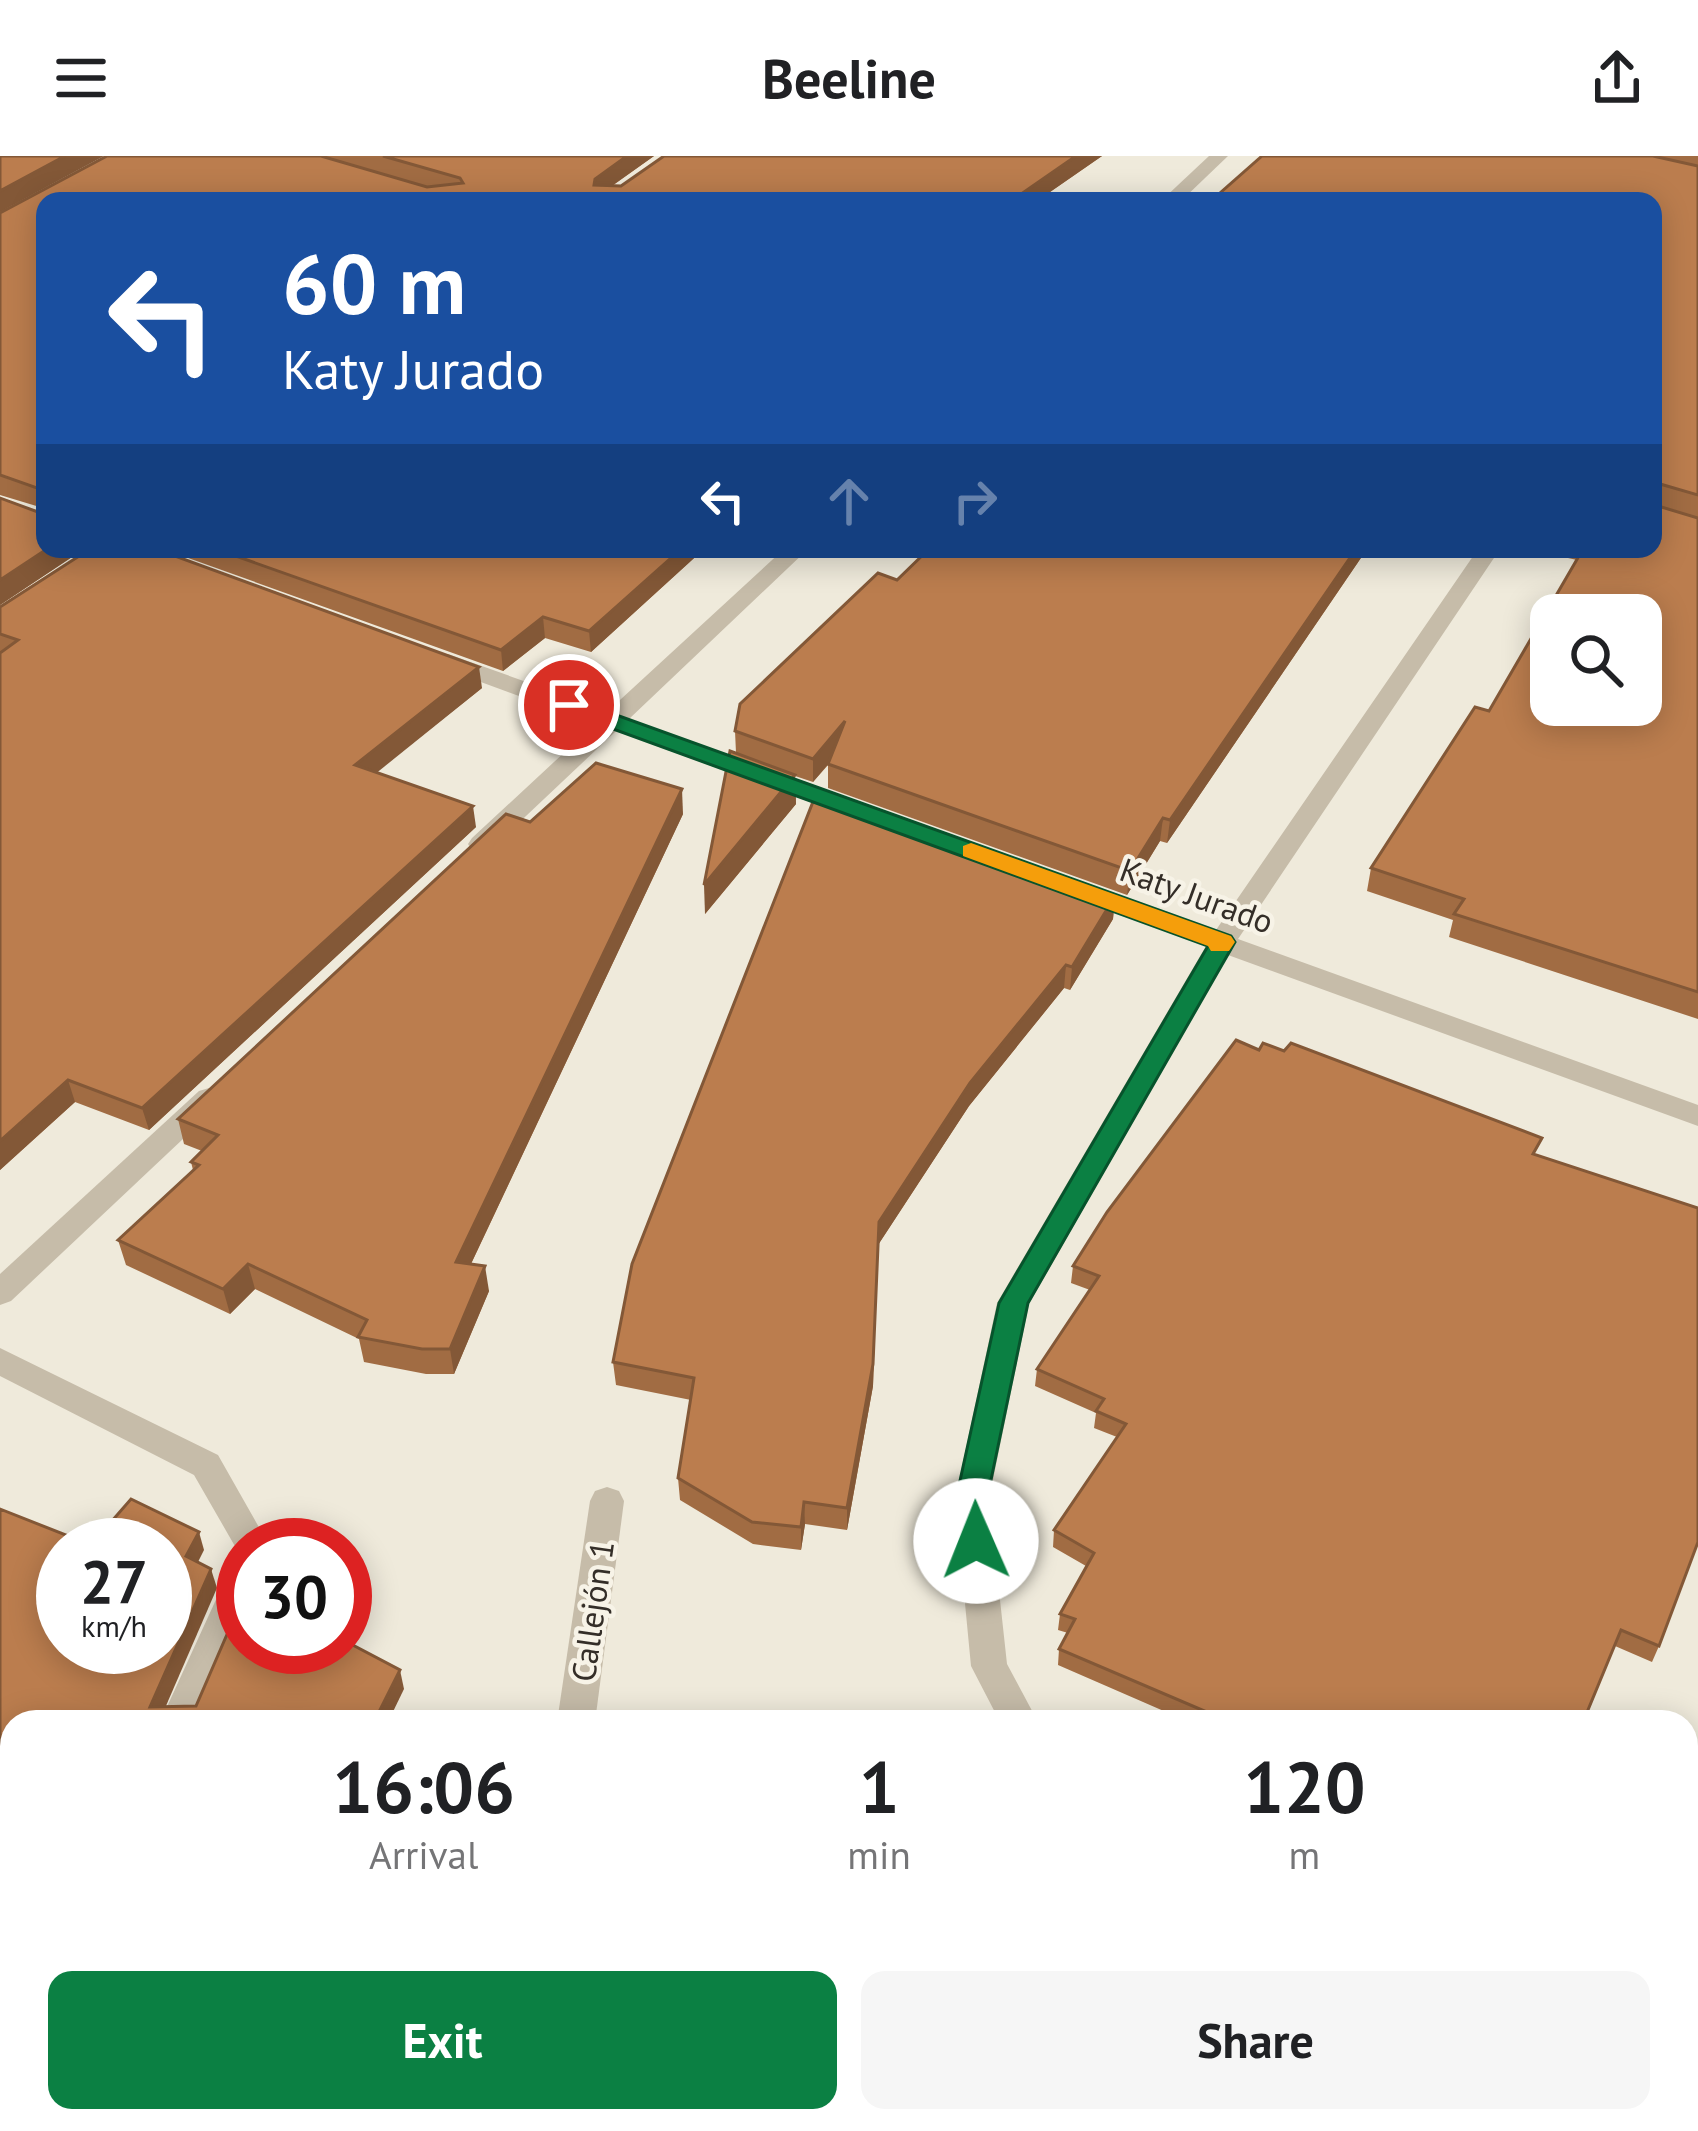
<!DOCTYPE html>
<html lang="en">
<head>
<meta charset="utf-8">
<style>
	body { margin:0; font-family:"PT Sans",sans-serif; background:#f6f6f6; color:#202124; height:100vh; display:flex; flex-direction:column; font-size:45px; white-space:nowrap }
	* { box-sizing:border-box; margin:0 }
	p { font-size:39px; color:#757577 }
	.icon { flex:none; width:66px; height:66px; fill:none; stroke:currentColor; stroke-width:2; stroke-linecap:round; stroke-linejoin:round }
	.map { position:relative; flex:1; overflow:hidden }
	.details { position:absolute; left:0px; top:1554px; width:1698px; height:423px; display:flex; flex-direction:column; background:#fff; border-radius:36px 36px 0 0; box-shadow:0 6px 30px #0003 }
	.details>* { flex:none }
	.hud { position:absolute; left:36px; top:36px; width:1626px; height:366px; border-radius:24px; box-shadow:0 6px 30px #0003; background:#1a4fa0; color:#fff; overflow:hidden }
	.buttons { position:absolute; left:1530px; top:438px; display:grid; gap:24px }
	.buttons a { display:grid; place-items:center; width:132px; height:132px; border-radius:24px; background:#fff; box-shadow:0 6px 30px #0003; font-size:60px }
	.speed { position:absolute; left:36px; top:1362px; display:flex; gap:24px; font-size:60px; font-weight:700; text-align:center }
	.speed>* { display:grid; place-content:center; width:156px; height:156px; border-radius:50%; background:#fff; box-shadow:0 6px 30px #0003; line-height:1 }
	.speed small { font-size:30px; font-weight:400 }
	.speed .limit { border:18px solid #d22; background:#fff; color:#111 }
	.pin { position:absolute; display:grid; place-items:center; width:102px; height:102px; color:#fff; margin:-51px; border:6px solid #fff; border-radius:50%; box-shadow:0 3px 12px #0007 }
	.me { position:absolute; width:132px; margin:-66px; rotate:359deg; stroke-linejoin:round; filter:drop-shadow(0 0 9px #0008) }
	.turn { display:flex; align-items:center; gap:42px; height:252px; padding:0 48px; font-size:54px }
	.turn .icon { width:156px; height:156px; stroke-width:2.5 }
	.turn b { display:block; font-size:84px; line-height:102px }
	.lanes { display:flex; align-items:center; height:114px; padding:0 48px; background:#0003; justify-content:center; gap:60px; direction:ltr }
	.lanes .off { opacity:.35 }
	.eta { display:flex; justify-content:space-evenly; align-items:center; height:204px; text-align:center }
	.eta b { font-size:72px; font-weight:600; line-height:84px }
	.cta { display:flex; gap:24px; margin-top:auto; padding:24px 48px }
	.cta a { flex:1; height:138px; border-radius:24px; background:#0b8043; color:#fff; font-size:48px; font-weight:600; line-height:138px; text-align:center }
	.cta a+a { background:#f6f6f6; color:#202124 }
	header { display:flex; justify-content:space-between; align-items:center; height:156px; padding:0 48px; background:#fff; font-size:54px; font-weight:600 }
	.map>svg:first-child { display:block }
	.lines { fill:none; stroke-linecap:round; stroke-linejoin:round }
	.minor { fill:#c6bca9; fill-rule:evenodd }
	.wall { fill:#a16c43 }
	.shaded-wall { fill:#835837 }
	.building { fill:#bb7d4e; stroke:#835837; stroke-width:3; fill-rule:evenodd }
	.route { fill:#0b8043; stroke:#07532c; stroke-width:3 }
	.slow { fill:#f59e0b }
	.labels { text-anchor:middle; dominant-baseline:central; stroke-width:9; stroke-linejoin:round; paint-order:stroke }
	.street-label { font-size:33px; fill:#342e28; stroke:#f7f3e7 }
</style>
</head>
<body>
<header><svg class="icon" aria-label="menu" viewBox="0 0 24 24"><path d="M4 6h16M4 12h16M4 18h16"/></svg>Beeline<svg class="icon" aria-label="share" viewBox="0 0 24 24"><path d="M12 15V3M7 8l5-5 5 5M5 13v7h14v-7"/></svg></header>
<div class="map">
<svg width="1698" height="1975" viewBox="0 0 1698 1975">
	<rect width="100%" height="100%" fill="#efeadb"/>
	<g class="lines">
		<g class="minor">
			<polygon points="1209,0 1228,0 1181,45 1161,45"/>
			<polygon points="784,393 808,393 629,563 861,646 865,652 861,658 843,658 616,575 490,694 472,694 468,688 472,682 595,568 432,508 432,498 448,498 608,555"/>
			<polygon points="1478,393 1500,393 1238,783 1698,949 1698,970 1228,799 1029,1148 989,1343 1007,1508 1038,1566 1000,1566 971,1510 955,1343 997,1147 1206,790 1069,740 1065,734 1078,725 1087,728 1216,774"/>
			<polygon points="209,932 224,942 219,949 11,1145 0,1149 0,1118 199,935"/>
			<polygon points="0,1192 218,1299 269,1389 243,1389 240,1399 194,1319 0,1220"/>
			<polygon points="607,1331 619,1335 624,1345 595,1566 557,1566 590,1345 595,1335"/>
			<polygon points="243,1408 243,1463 198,1566 160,1566 230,1413"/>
			<polygon points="1698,1810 1698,1880 1686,1885 1686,1815"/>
			<polygon points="12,1891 12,1945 0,1949 0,1896"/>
			<polygon points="501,1965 543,1965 541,1975 499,1975"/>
			<polygon points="1591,1965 1649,1965 1653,1975 1595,1975"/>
		</g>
	</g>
	<g class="wall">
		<polygon points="107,0 322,0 427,31 323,0 654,0 612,30 621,30 664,0 1102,0 1037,45 45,45 45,393 84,393 0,449 0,342 38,356 43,352 0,339 0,57"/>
		<polygon points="1262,0 1698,0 1698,863 1449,781 1453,764 1367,735 1371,712 1489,555 1577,404 1568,402 1570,393 1653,393 1653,45"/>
		<polygon points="163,393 704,393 591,496 545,482 503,515"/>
		<polygon points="1367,393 1167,687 1160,685 1127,739 828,632 828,609 813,626 795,620 796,648 705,758 736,597 735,575 897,424"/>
		<polygon points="0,451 482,532 376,616 476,671 149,974 75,946 0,1014"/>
		<polygon points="683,658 471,1108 489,1135 454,1218 426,1218 364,1206 359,1183 255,1133 230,1158 126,1109 118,1084 193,1014 191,1006 202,995 184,988 178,963 530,666"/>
		<polygon points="1115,740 1113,763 1070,834 1064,832 969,950 878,1089 873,1230 847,1374 805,1368 801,1394 753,1388 680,1344 678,1322 691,1244 616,1229 613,1206"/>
		<polygon points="1536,999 1659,1490 1652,1506 1615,1490 1583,1566 1189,1566 1058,1509 1059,1493 1068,1477 1058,1474 1060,1458 1086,1410 1053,1391 1054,1374 1117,1281 1094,1272 1096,1257 1035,1230 1037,1213 1090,1134 1071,1127 1073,1110"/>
		<polygon points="1061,1965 1380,1965 1393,1975 1077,1975"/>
	</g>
	<g class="shaded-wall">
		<polygon points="65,0 104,0 0,56 0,35"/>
		<polygon points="627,0 654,0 596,41 596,45 595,23"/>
		<polygon points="1076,0 1102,0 1037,45 1011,45"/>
		<polygon points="47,393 84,393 0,449 0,424"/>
		<polygon points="681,393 704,393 591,496 589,475"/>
		<polygon points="1356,393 1367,393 1167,687 1170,664"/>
		<polygon points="543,461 545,482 503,515 501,494"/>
		<polygon points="479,511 482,532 359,631 355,609"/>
		<polygon points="845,565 845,588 813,626 813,603"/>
		<polygon points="795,619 796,648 705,758 704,729"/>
		<polygon points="682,633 683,658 460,1131 456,1106"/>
		<polygon points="473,650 476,671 149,974 142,952"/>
		<polygon points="1163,662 1160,685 1127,739 1130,715"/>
		<polygon points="1115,740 1113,763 1070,834 1072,811"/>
		<polygon points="1066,809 1064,832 969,950 878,1089 873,1230 847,1374 847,1352 879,1066 970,927"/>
		<polygon points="68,924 75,946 0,1014 0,985"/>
		<polygon points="248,1108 255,1133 230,1158 223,1133"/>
		<polygon points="485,1110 489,1135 454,1218 450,1193"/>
		<polygon points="804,1346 805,1368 801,1394 801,1371"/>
		<polygon points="199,1376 204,1394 192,1418 186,1400"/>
		<polygon points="211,1413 217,1432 159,1566 150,1551"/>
		<polygon points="400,1514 404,1533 388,1566 374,1566"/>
		<polygon points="4,1870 12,1887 0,1894 0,1872"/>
	</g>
	<g class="building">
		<polygon points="0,0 65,0 0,35"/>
		<polygon points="107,0 321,0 427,31 463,27 460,22 383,0 627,0 595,23 594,29 621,30 664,0 1076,0 1011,45 45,45 45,393 47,393 0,424 0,342 38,356 44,352 43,334 0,319 0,57"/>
		<path d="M1262,0H1653L1698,10V339L1660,328L1654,332L1658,350L1698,362V836L1454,758L1464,743L1371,712L1475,551L1489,555L1583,393H1653V45H1211ZM1551,459H1641V549H1551Z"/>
		<polygon points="90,393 156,393 479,511 355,609 473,650 142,952 68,924 0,985 0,497 18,484 0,478 0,451"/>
		<polygon points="216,393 681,393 589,475 543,461 501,494"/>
		<polygon points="929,393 1356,393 1170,664 1163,662 1130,715 828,608 845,565 813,603 735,575 740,548 878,417 897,424"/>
		<polygon points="730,595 795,619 704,729"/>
		<polygon points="596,607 682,633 456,1106 485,1110 450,1193 422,1193 358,1181 367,1164 248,1108 223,1133 118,1084 199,1009 191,1006 218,979 178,963 506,658 530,666"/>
		<polygon points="818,633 1115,740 1072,811 1066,809 970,927 879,1066 873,1208 847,1352 804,1346 801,1371 752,1366 678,1322 694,1222 613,1206 632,1108"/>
		<polygon points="1236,884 1259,894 1263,887 1284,895 1291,887 1542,982 1533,998 1698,1052 1698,1386 1659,1490 1621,1474 1583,1566 1219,1566 1221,1562 1059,1493 1075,1463 1060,1458 1094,1397 1054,1374 1126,1268 1096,1255 1104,1243 1037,1213 1099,1120 1073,1110 1107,1056"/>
		<path d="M131,1343L199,1376L186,1400L211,1413L150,1551L196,1550L241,1446L242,1430L243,1491H345V1485L400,1514L374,1566H12V1910L7,1909L4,1870L0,1872V1353L91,1389ZM63,1389H165V1491H63Z"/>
		<polygon points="19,1965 379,1965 377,1975 13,1975"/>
		<polygon points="1098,1965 1380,1965 1393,1975 1115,1975"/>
	</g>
	<polygon class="route" points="569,542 1231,780 1235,786 1028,1147 987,1343 992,1385 987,1394 976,1398 965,1394 956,1343 999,1147 1208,790 561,554 558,549"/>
	<polygon class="slow" points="971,687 1231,780 1235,786 1229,795 1211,795 1208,790 963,700 963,690"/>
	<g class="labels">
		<g class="street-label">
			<text transform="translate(1197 739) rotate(20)">Katy Jurado</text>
			<text transform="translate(592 1455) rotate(-82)">Callejón 1</text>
		</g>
	</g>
</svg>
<div class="buttons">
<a><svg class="icon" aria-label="search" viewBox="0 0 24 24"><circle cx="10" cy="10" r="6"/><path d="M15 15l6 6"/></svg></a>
</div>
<div class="speed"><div>27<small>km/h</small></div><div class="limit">30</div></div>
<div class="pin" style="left:569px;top:549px;background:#d93025"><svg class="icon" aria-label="arrive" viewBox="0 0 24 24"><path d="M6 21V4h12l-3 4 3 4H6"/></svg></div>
<svg class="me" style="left:976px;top:1385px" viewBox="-20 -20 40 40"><circle r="19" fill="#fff"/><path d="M0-13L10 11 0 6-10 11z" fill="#0b8043"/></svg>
<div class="hud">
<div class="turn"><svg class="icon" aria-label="left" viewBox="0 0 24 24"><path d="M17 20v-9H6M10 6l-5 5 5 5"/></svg><div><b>60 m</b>Katy Jurado</div></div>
<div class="lanes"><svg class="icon" aria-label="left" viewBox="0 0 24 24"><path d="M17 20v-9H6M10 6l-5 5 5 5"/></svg><svg class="icon off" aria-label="ahead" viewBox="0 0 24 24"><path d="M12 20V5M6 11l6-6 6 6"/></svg><svg class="icon off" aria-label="right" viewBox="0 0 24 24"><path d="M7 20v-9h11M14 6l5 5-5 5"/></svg></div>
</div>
<section class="details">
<div class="eta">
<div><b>16:06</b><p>Arrival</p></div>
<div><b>1</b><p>min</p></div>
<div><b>120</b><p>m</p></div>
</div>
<div class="cta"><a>Exit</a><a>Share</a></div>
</section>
</div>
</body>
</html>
